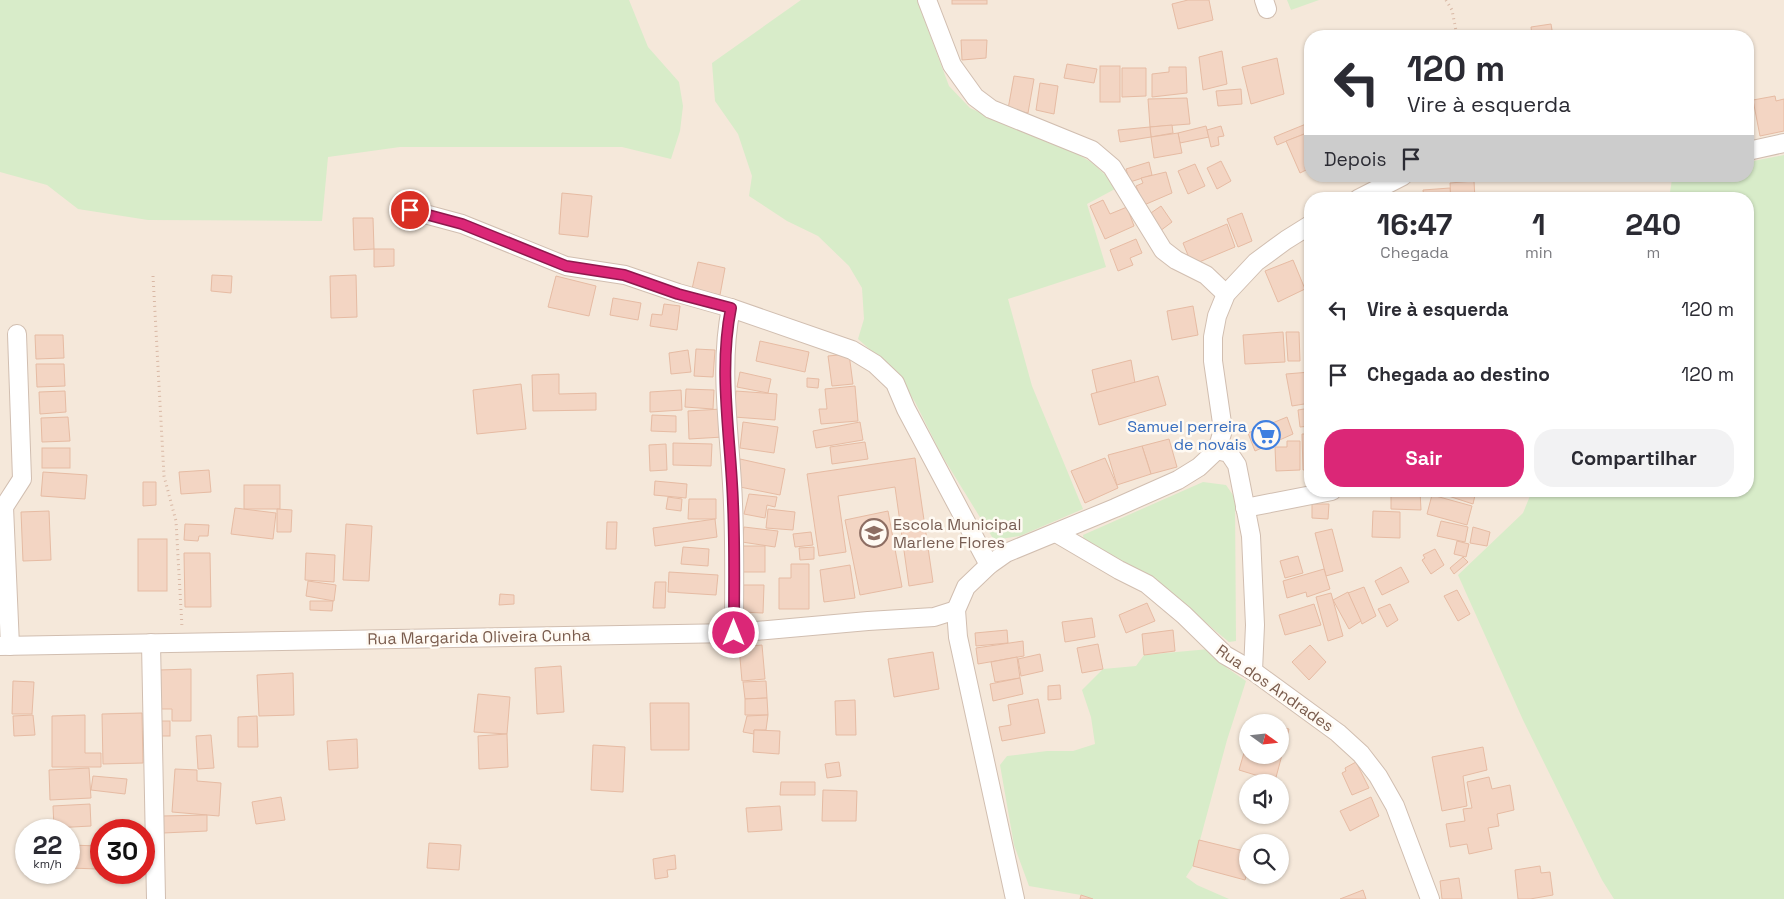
<!DOCTYPE html>
<html lang="pt">
<head>
<meta charset="utf-8">
<style>
	body { margin:0; font-family:"Space Grotesk",sans-serif; background:#f2f2f3; color:#2b2b33; height:100vh; display:flex; flex-direction:column; font-size:19px; white-space:nowrap }
	* { box-sizing:border-box; margin:0 }
	p { font-size:16px; color:#7c7c81 }
	.icon { flex:none; width:28px; height:28px; fill:none; stroke:currentColor; stroke-width:2; stroke-linecap:round; stroke-linejoin:round }
	.map { position:relative; flex:1; overflow:hidden }
	.sheet { position:absolute; left:1304px; top:192px; width:450px; height:305px; display:flex; flex-direction:column; background:#fff; border-radius:20px; box-shadow:0 1px 4px #0004 }
	.sheet>* { flex:none }
	.banner { position:absolute; left:1304px; top:30px; width:450px; height:152px; border-radius:20px; box-shadow:0 1px 4px #0004; background:#fff; color:#2b2b33; overflow:hidden }
	.needle { width:32px; rotate:105deg }
	.buttons { position:absolute; left:1239px; top:714px; display:grid; gap:10px }
	.buttons a { display:grid; place-items:center; width:50px; height:50px; border-radius:50%; background:#fff; box-shadow:0 1px 4px #0004; font-size:25px }
	.speed { position:absolute; left:15px; top:819px; display:flex; gap:10px; font-size:25px; font-weight:700; text-align:center }
	.speed>* { display:grid; place-content:center; width:65px; height:65px; border-radius:50%; background:#fff; box-shadow:0 1px 4px #0004; line-height:1 }
	.speed small { font-size:12px; font-weight:400 }
	.speed .limit { border:8px solid #d22; background:#fff; color:#111 }
	.pin { position:absolute; display:grid; place-items:center; width:42px; height:42px; color:#fff; margin:-21px; border:2px solid #fff; border-radius:50%; box-shadow:0 1px 5px #0007 }
	.me { position:absolute; width:55px; margin:-28px; rotate:0deg; stroke-linejoin:round; filter:drop-shadow(0 0 4px #0008) }
	.turn { display:flex; align-items:center; gap:18px; height:105px; padding:0 20px; font-size:22px }
	.turn .icon { width:65px; height:65px; stroke-width:2.5 }
	.turn b { display:block; font-size:35px; line-height:42px }
	.then { display:flex; align-items:center; height:48px; padding:0 20px; background:#0003; gap:10px; font-size:19px }
	.eta { display:flex; justify-content:space-evenly; align-items:center; height:85px; text-align:center }
	.eta b { font-size:30px; font-weight:800; line-height:35px }
	.primary-button { display:flex; gap:10px; margin-top:auto; padding:10px 20px }
	.primary-button a { flex:1; height:58px; border-radius:20px; background:#db2777; color:#fff; font-size:20px; font-weight:800; line-height:58px; text-align:center }
	.primary-button a+a { background:#f2f2f3; color:#2b2b33 }
	ul { padding:0; list-style:none }
	li { display:flex; align-items:center; gap:15px; height:65px; padding:0 20px }
	li div { flex:1 }
	li b { display:block; font-size:19px }
	li em { font-style:normal }
	.map>svg:first-child { display:block }
	.residential { fill:#f5e8da; fill-rule:evenodd }
	.green { fill:#d8ecc9 }
	.building { fill:#f3d5c3; stroke:#e6bba3 }
	.lines { fill:none; stroke-linecap:round; stroke-linejoin:round }
	.minor-casing { stroke:#d1beb0; stroke-width:20 }
	.path { stroke:#d9b8a5; stroke-width:3; stroke-dasharray:1 4; stroke-linecap:butt }
	.minor { stroke:#fff; stroke-width:18 }
	.route-casing { stroke:#8e194d; stroke-width:12 }
	.route { stroke:#db2777; stroke-width:9 }
	.labels { text-anchor:middle; dominant-baseline:central; stroke-width:5; stroke-linejoin:round; paint-order:stroke }
	.shop-label { font-size:16px; fill:#366cbe; stroke:#fffaf3; text-anchor:end }
	.education-label { font-size:16px; fill:#785e54; stroke:#fffaf3; text-anchor:start }
	.street-label { font-size:16px; fill:#7a5c4d; stroke:#fffaf3 }
</style>
</head>
<body>
<div class="map">
<svg width="1784" height="899" viewBox="0 0 1784 899">
	<rect width="100%" height="100%" fill="#fdf6ec"/>
	<path class="residential" d="M0,0H1784V899H0ZM1310,36H1748V176H1310ZM1310,199H1748V491H1310ZM1248,722H1280V755H1248ZM1248,782H1280V815H1248ZM26,830H69V872H26ZM101,830H144V872H101ZM1248,842H1280V875H1248Z"/>
	<g class="green">
		<polygon points="0,0 629,0 648,47 679,82 683,106 680,131 671,159 622,147 400,147 328,157 322,221 148,220 78,209 47,185 0,172"/>
		<polygon points="801,0 917,0 949,86 970,108 1026,133 1067,148 1091,162 1110,179 1115,189 1087,204 1106,267 1008,299 1032,386 1083,509 1020,536 994,540 941,454 915,402 894,371 858,339 864,319 862,288 849,266 818,236 787,221 749,196 752,176 738,134 715,101 712,63"/>
		<polygon points="1287,0 1319,0 1291,10"/>
		<polygon points="1784,155 1784,899 1614,899 1602,880 1523,720 1458,575 1523,513 1532,491 1748,491 1748,199 1669,199 1672,179 1684,176 1748,176 1748,162"/>
		<path d="M1203,482L1226,485L1235,498L1236,641L1229,642C1211,628 1194,611 1176,597C1148,574 1116,558 1084,541L1083,535Z"/>
		<polygon points="1209,649 1227,668 1246,681 1227,740 1193,866 1186,877 1197,885 1229,899 1093,899 1081,895 1029,886 1014,845 1000,765 1007,756 1047,751 1073,751 1095,744 1091,717 1082,690 1103,669 1136,666 1144,655"/>
	</g>
	<g class="building">
		<rect x="952" y="0" width="35" height="4"/>
		<polygon points="1188,0 1209,0 1213,20 1178,29 1172,4"/>
		<polygon points="1551,24 1553,36 1532,36 1531,27"/>
		<polygon points="961,40 987,40 986,58 962,60"/>
		<polygon points="1222,51 1227,84 1203,90 1199,57"/>
		<polygon points="1277,58 1284,94 1251,104 1242,67"/>
		<polygon points="1067,64 1097,69 1094,83 1064,78"/>
		<rect x="1100" y="66" width="20" height="36"/>
		<polygon points="1169,67 1186,67 1187,93 1152,97 1152,74 1169,72"/>
		<polygon points="1122,68 1146,68 1146,96 1122,97"/>
		<polygon points="1014,76 1034,79 1028,113 1008,109"/>
		<polygon points="1040,83 1058,86 1054,114 1036,110"/>
		<polygon points="1241,89 1242,104 1218,106 1216,91"/>
		<polygon points="1775,96 1776,101 1784,99 1784,131 1760,136 1753,100"/>
		<polygon points="1187,98 1190,124 1150,127 1148,99"/>
		<polygon points="1306,124 1309,132 1277,145 1274,137"/>
		<polygon points="1172,125 1173,133 1151,137 1150,127"/>
		<polygon points="1206,126 1209,137 1180,143 1178,133"/>
		<polygon points="1221,126 1224,136 1218,137 1219,145 1211,147 1207,130"/>
		<polygon points="1150,127 1151,137 1120,142 1118,130"/>
		<polygon points="1178,133 1182,153 1154,158 1151,137"/>
		<polygon points="1307,133 1310,141 1310,168 1300,173 1286,141"/>
		<polygon points="1221,161 1231,181 1217,189 1207,168"/>
		<polygon points="1149,162 1152,175 1130,182 1126,169"/>
		<polygon points="1195,164 1205,186 1188,194 1178,171"/>
		<polygon points="1166,172 1172,193 1144,205 1136,186 1143,183 1141,178"/>
		<polygon points="1474,181 1475,199 1451,199 1450,183"/>
		<polygon points="1450,188 1451,199 1424,199 1423,190"/>
		<polygon points="562,193 592,196 588,237 559,234"/>
		<polygon points="1103,200 1110,214 1127,207 1134,226 1105,239 1090,206"/>
		<polygon points="1161,206 1172,222 1160,231 1148,215"/>
		<polygon points="1242,213 1252,241 1238,247 1227,219"/>
		<polygon points="353,218 373,218 374,249 354,250"/>
		<polygon points="1227,224 1235,247 1192,265 1183,243"/>
		<polygon points="1136,239 1142,253 1130,258 1133,265 1118,271 1110,250"/>
		<polygon points="374,249 394,249 394,266 374,267"/>
		<polygon points="1293,260 1305,289 1278,302 1265,271"/>
		<polygon points="698,262 725,268 720,295 692,289"/>
		<polygon points="212,275 232,276 231,293 211,291"/>
		<polygon points="356,275 357,317 331,318 330,276"/>
		<polygon points="556,276 596,286 589,316 548,307"/>
		<polygon points="613,298 641,303 638,320 610,315"/>
		<polygon points="664,304 680,306 677,330 650,326 652,314 662,315"/>
		<polygon points="1193,306 1198,335 1172,340 1167,311"/>
		<polygon points="1283,332 1285,362 1245,364 1243,335"/>
		<polygon points="1286,332 1299,332 1300,361 1288,361"/>
		<polygon points="35,335 63,335 64,358 36,359"/>
		<polygon points="760,341 809,352 805,372 756,361"/>
		<polygon points="696,349 715,350 713,377 694,376"/>
		<polygon points="688,350 691,372 671,374 669,353"/>
		<polygon points="849,354 853,384 832,386 828,356"/>
		<polygon points="1131,360 1135,383 1097,393 1092,370"/>
		<polygon points="36,364 64,364 65,386 37,387"/>
		<polygon points="740,372 771,379 768,393 737,387"/>
		<polygon points="1310,372 1310,403 1292,406 1286,374"/>
		<polygon points="559,374 559,394 596,393 596,410 533,411 532,375"/>
		<polygon points="1158,376 1166,405 1099,425 1091,394"/>
		<polygon points="807,378 819,379 818,388 807,387"/>
		<polygon points="521,384 526,429 477,434 473,390"/>
		<polygon points="855,386 858,421 821,424 819,409 827,409 825,389"/>
		<polygon points="686,389 714,390 713,409 685,407"/>
		<polygon points="681,390 682,410 650,412 650,392"/>
		<polygon points="65,391 66,412 40,414 39,392"/>
		<polygon points="736,391 777,394 775,420 734,417"/>
		<polygon points="1310,408 1310,426 1300,427 1298,410"/>
		<polygon points="721,409 723,437 689,439 688,411"/>
		<polygon points="652,415 676,416 676,432 651,431"/>
		<polygon points="68,417 70,441 42,442 41,418"/>
		<polygon points="1287,417 1293,434 1255,451 1248,433"/>
		<polygon points="743,422 778,427 774,453 740,448"/>
		<polygon points="860,422 863,440 816,448 813,431"/>
		<polygon points="1302,434 1310,434 1310,469 1303,470"/>
		<polygon points="1169,439 1177,467 1151,474 1142,446"/>
		<polygon points="1287,441 1300,441 1300,470 1276,471 1275,447 1287,447"/>
		<polygon points="865,442 868,459 832,464 830,447"/>
		<polygon points="673,443 712,444 711,466 673,465"/>
		<polygon points="666,444 667,470 650,471 649,445"/>
		<polygon points="1142,446 1151,474 1117,485 1108,455"/>
		<rect x="42" y="448" width="28" height="20"/>
		<polygon points="915,458 933,582 909,586 895,487 838,496 846,552 819,556 807,474"/>
		<polygon points="1105,458 1118,488 1085,503 1071,471"/>
		<polygon points="740,459 785,469 780,495 735,486"/>
		<polygon points="209,470 211,492 181,494 179,472"/>
		<polygon points="43,472 87,475 85,499 41,496"/>
		<polygon points="655,481 687,484 686,498 654,495"/>
		<polygon points="143,482 156,482 156,505 143,506"/>
		<rect x="244" y="485" width="36" height="24"/>
		<polygon points="1391,491 1420,491 1421,510 1391,509"/>
		<polygon points="1433,491 1476,491 1473,504"/>
		<polygon points="749,494 777,497 775,507 767,505 765,518 744,514"/>
		<polygon points="1432,495 1472,506 1467,525 1427,514"/>
		<polygon points="668,497 682,499 681,511 666,509"/>
		<polygon points="689,499 716,499 716,519 688,519"/>
		<polygon points="1312,504 1329,504 1328,519 1312,518"/>
		<polygon points="235,508 276,513 273,539 231,534"/>
		<polygon points="277,509 292,510 291,532 277,532"/>
		<polygon points="768,509 795,512 793,530 766,528"/>
		<polygon points="49,511 51,560 23,561 21,512"/>
		<polygon points="888,511 902,587 860,595 845,520"/>
		<polygon points="1373,511 1400,512 1400,538 1372,537"/>
		<polygon points="715,519 717,537 655,546 653,528"/>
		<polygon points="1441,521 1468,527 1465,542 1437,536"/>
		<polygon points="607,522 617,522 616,549 606,549"/>
		<polygon points="185,524 209,525 208,536 199,536 198,541 184,540"/>
		<polygon points="346,524 372,526 369,581 343,580"/>
		<polygon points="744,527 778,531 775,547 742,542"/>
		<polygon points="1473,527 1490,532 1487,546 1470,543"/>
		<polygon points="1332,529 1343,571 1326,576 1315,533"/>
		<polygon points="811,532 813,545 795,547 793,534"/>
		<rect x="138" y="539" width="29" height="52"/>
		<polygon points="1457,541 1469,544 1466,557 1454,554"/>
		<rect x="741" y="546" width="24" height="26"/>
		<polygon points="683,547 709,549 708,566 681,564"/>
		<polygon points="814,547 814,559 800,560 799,548"/>
		<polygon points="1435,549 1444,565 1431,574 1422,560 1425,558 1423,555"/>
		<polygon points="184,553 210,553 211,607 185,607"/>
		<polygon points="306,553 335,555 334,582 305,580"/>
		<polygon points="1298,556 1303,573 1285,578 1280,561"/>
		<polygon points="1463,557 1468,562 1454,574 1450,568"/>
		<polygon points="791,564 809,564 809,609 779,609 779,578 791,578"/>
		<polygon points="850,565 855,598 824,602 820,570"/>
		<polygon points="1401,567 1409,582 1382,595 1375,581"/>
		<polygon points="1324,569 1330,589 1307,597 1306,592 1287,598 1283,581"/>
		<polygon points="669,572 718,575 716,595 668,592"/>
		<polygon points="308,581 336,585 334,601 306,596"/>
		<polygon points="655,582 666,582 665,608 653,608"/>
		<polygon points="741,585 764,585 763,613 740,612"/>
		<polygon points="1364,587 1376,616 1362,624 1348,593"/>
		<polygon points="1457,590 1470,614 1458,621 1444,596"/>
		<polygon points="1348,592 1361,621 1349,629 1333,600"/>
		<polygon points="1331,593 1343,636 1328,641 1316,597"/>
		<polygon points="500,594 514,595 514,604 499,605"/>
		<polygon points="310,601 333,601 332,611 310,610"/>
		<polygon points="1147,603 1155,621 1126,633 1119,615"/>
		<polygon points="1314,604 1321,625 1285,635 1279,615"/>
		<polygon points="1390,604 1398,620 1387,627 1378,609"/>
		<polygon points="1092,618 1095,637 1065,642 1062,622"/>
		<polygon points="1007,630 1008,643 976,646 975,633"/>
		<polygon points="1173,630 1175,651 1144,655 1142,634"/>
		<polygon points="1023,641 1024,656 978,664 976,648"/>
		<polygon points="1098,644 1103,669 1082,673 1077,648"/>
		<polygon points="762,645 765,679 742,681 739,647"/>
		<polygon points="1310,645 1326,662 1309,680 1292,662"/>
		<polygon points="933,652 939,689 894,697 888,659"/>
		<polygon points="1040,654 1043,671 1021,676 1018,659"/>
		<polygon points="1017,657 1020,678 995,682 991,662"/>
		<polygon points="561,666 564,712 537,714 535,668"/>
		<polygon points="191,669 191,721 172,721 172,709 159,709 159,670"/>
		<polygon points="293,673 294,715 259,716 257,675"/>
		<polygon points="1020,678 1023,694 993,701 990,684"/>
		<polygon points="13,681 34,682 32,714 12,714"/>
		<polygon points="766,681 767,698 745,699 743,682"/>
		<polygon points="1060,685 1061,699 1048,700 1048,686"/>
		<polygon points="478,694 510,697 507,734 474,732"/>
		<polygon points="767,698 768,715 745,715 745,699"/>
		<polygon points="1038,699 1045,733 1002,741 999,727 1011,725 1008,705"/>
		<polygon points="855,700 856,735 836,735 835,701"/>
		<polygon points="650,703 689,703 689,750 651,750"/>
		<polygon points="142,713 143,763 103,764 102,714"/>
		<polygon points="33,715 35,735 14,736 13,716"/>
		<polygon points="85,715 85,753 101,753 101,767 52,767 52,716"/>
		<polygon points="768,715 766,730 754,730 754,734 743,732 747,716"/>
		<polygon points="257,716 258,747 238,747 238,717"/>
		<rect x="157" y="721" width="13" height="15"/>
		<polygon points="1280,727 1289,729 1275,781 1239,770 1248,739 1248,755 1280,755"/>
		<polygon points="754,730 780,731 779,754 753,752"/>
		<polygon points="507,734 508,767 479,769 478,736"/>
		<polygon points="211,735 214,768 198,769 196,736"/>
		<polygon points="357,739 358,768 329,770 327,741"/>
		<polygon points="593,745 625,747 623,792 591,790"/>
		<polygon points="1483,747 1487,770 1463,776 1467,806 1442,811 1432,757"/>
		<polygon points="839,762 841,776 827,778 825,764"/>
		<polygon points="1356,762 1369,788 1352,795 1342,773 1346,771 1345,768"/>
		<polygon points="89,768 91,798 50,800 49,770"/>
		<polygon points="175,769 197,770 197,781 221,783 219,816 172,812"/>
		<polygon points="93,776 127,779 125,794 91,790"/>
		<polygon points="1489,777 1492,789 1510,785 1514,810 1497,814 1499,826 1488,828 1492,849 1469,854 1467,844 1450,847 1446,824 1465,821 1463,809 1472,808 1467,782"/>
		<polygon points="781,782 815,782 815,795 780,795"/>
		<polygon points="823,790 857,791 856,821 822,821"/>
		<polygon points="281,797 285,820 256,824 252,802"/>
		<polygon points="1371,797 1379,816 1350,831 1340,811"/>
		<polygon points="90,804 91,826 54,828 53,806"/>
		<polygon points="780,806 782,830 748,832 746,808"/>
		<polygon points="207,815 207,831 163,833 162,816"/>
		<polygon points="1199,840 1248,852 1248,870 1245,880 1193,866"/>
		<polygon points="429,843 461,845 459,870 427,868"/>
		<polygon points="69,845 100,846 99,869 69,868"/>
		<polygon points="675,855 676,869 667,870 668,877 655,879 653,859"/>
		<polygon points="1540,866 1541,873 1550,872 1553,895 1530,899 1518,899 1515,870"/>
		<polygon points="1459,878 1462,899 1442,899 1440,881"/>
		<polygon points="1363,890 1366,899 1340,899"/>
		<polygon points="1081,895 1093,899 1080,899"/>
	</g>
	<g class="lines">
		<defs>
			<g id="minor">
				<polyline points="927,0 952,65 975,97 991,109 1092,150 1112,167 1163,250 1176,260 1206,275 1226,294"/>
				<polyline points="1264,0 1267,9"/>
				<polyline points="1748,151 1784,143"/>
				<polyline points="1358,199 1403,176"/>
				<polyline points="410,210 462,224 566,266 625,275 678,293 731,308"/>
				<polyline points="1217,450 1229,453 1237,465 1251,536 1255,625 1253,671"/>
				<polyline points="1245,508 1332,491"/>
				<polyline points="1056,533 1119,570 1147,584 1184,615 1225,655 1253,671 1338,733 1361,754 1378,776 1395,806 1430,899"/>
				<path d="M734,633C734,590 735,547 733,504C731,439 718,372 731,308L852,350L875,364L895,383L906,409L989,565"/>
				<polyline points="151,643 156,899"/>
				<polyline points="0,646 734,633 868,621 934,617 956,610"/>
				<polyline points="10,646 4,507 22,479 17,334"/>
				<polyline points="1015,899 958,637 956,610 966,587 989,565 1006,553 1115,508 1178,480 1199,467 1217,450 1223,430 1213,361 1213,337 1217,316 1226,294 1256,262 1286,240 1310,225"/>
			</g>
		</defs>
		<use href="#minor" class="minor-casing"/>
		<g class="path">
			<polyline points="1446,0 1452,10 1457,36"/>
			<polyline points="153,276 164,476 176,521 182,627"/>
		</g>
		<use href="#minor" class="minor"/>
	</g>
	<g class="lines">
		<defs>
			<path id="route" d="M410,210L462,224L566,266L624,275L678,294L731,308C718,372 731,439 733,504C735,547 734,590 734,633"/>
		</defs>
		<use href="#route" class="route-casing"/>
		<use href="#route" class="route"/>
	</g>
	<defs>
		<symbol id="supermarket-ring" viewBox="-11 -11 22 22"><circle r="9.5" fill="#fffaf3" stroke="#3f7fe0" stroke-width="1.5"/><path d="M-6-5.5h2.5l.6 2H6L4.5 2H-2.5L-4.4-4H-6ZM-1.5 3.2a1.3 1.3 0 1 0 .1 0ZM3 3.2a1.3 1.3 0 1 0 .1 0Z" fill="#3f7fe0"/></symbol>
		<symbol id="school-ring" viewBox="-11 -11 22 22"><circle r="9.5" fill="#fffaf3" stroke="#8d6e63" stroke-width="1.5"/><path d="M0-5L7-2L0 1L-7-2ZM-4 1L0 2.5L4 1V4Q0 6-4 4Z" fill="#8d6e63"/></symbol>
	</defs>
	<g fill-rule="evenodd">
		<use href="#supermarket-ring" x="1250" y="419" width="32" height="32"/>
		<use href="#school-ring" x="858" y="517" width="32" height="32"/>
	</g>
	<g class="labels">
		<g class="shop-label">
			<text x="1247" y="426">Samuel perreira<tspan x="1247" dy="18">de novais</tspan></text>
		</g>
		<g class="education-label">
			<text x="893" y="524">Escola Municipal<tspan x="893" dy="18">Marlene Flores</tspan></text>
		</g>
		<g class="street-label">
			<text transform="translate(479 637) rotate(-1)">Rua Margarida Oliveira Cunha</text>
			<text transform="translate(1275 688) rotate(35)">Rua dos Andrades</text>
		</g>
	</g>
</svg>
<div class="buttons">
<a><svg class="needle" viewBox="-14 -14 28 28"><path d="M0-13l5 13h-10z" fill="#e53935"/><path d="M0 13l5-13h-10z" fill="#7c7c81"/></svg></a>
<a><svg class="icon" aria-label="sound" viewBox="0 0 24 24"><path d="M4 9h4l5-4v14l-5-4H4zM17 9q2 3 0 6"/></svg></a>
<a><svg class="icon" aria-label="search" viewBox="0 0 24 24"><circle cx="10" cy="10" r="6"/><path d="M15 15l6 6"/></svg></a>
</div>
<div class="speed"><div>22<small>km/h</small></div><div class="limit">30</div></div>
<div class="pin" style="left:410px;top:210px;background:#d93025"><svg class="icon" aria-label="arrive" viewBox="0 0 24 24"><path d="M6 21V4h12l-3 4 3 4H6"/></svg></div>
<svg class="me" style="left:734px;top:633px" viewBox="-20 -20 40 40"><circle r="17" fill="#db2777" stroke="#fff" stroke-width="3"/><path d="M0-11L8 9 0 5-8 9z" fill="#fff"/></svg>
<div class="banner">
<div class="turn"><svg class="icon" aria-label="left" viewBox="0 0 24 24"><path d="M17 20v-9H6M10 6l-5 5 5 5"/></svg><div><b>120 m</b>Vire à esquerda</div></div>
<div class="then">Depois<svg class="icon" aria-label="arrive" viewBox="0 0 24 24"><path d="M6 21V4h12l-3 4 3 4H6"/></svg></div>
</div>
<section class="sheet">
<div class="eta">
<div><b>16:47</b><p>Chegada</p></div>
<div><b>1</b><p>min</p></div>
<div><b>240</b><p>m</p></div>
</div>
<ul>
<li><svg class="icon" aria-label="left" viewBox="0 0 24 24"><path d="M17 20v-9H6M10 6l-5 5 5 5"/></svg><div><b>Vire à esquerda</b></div><em>120 m</em></li>
<li><svg class="icon" aria-label="arrive" viewBox="0 0 24 24"><path d="M6 21V4h12l-3 4 3 4H6"/></svg><div><b>Chegada ao destino</b></div><em>120 m</em></li>
</ul>
<div class="primary-button"><a>Sair</a><a>Compartilhar</a></div>
</section>
</div>
</body>
</html>
